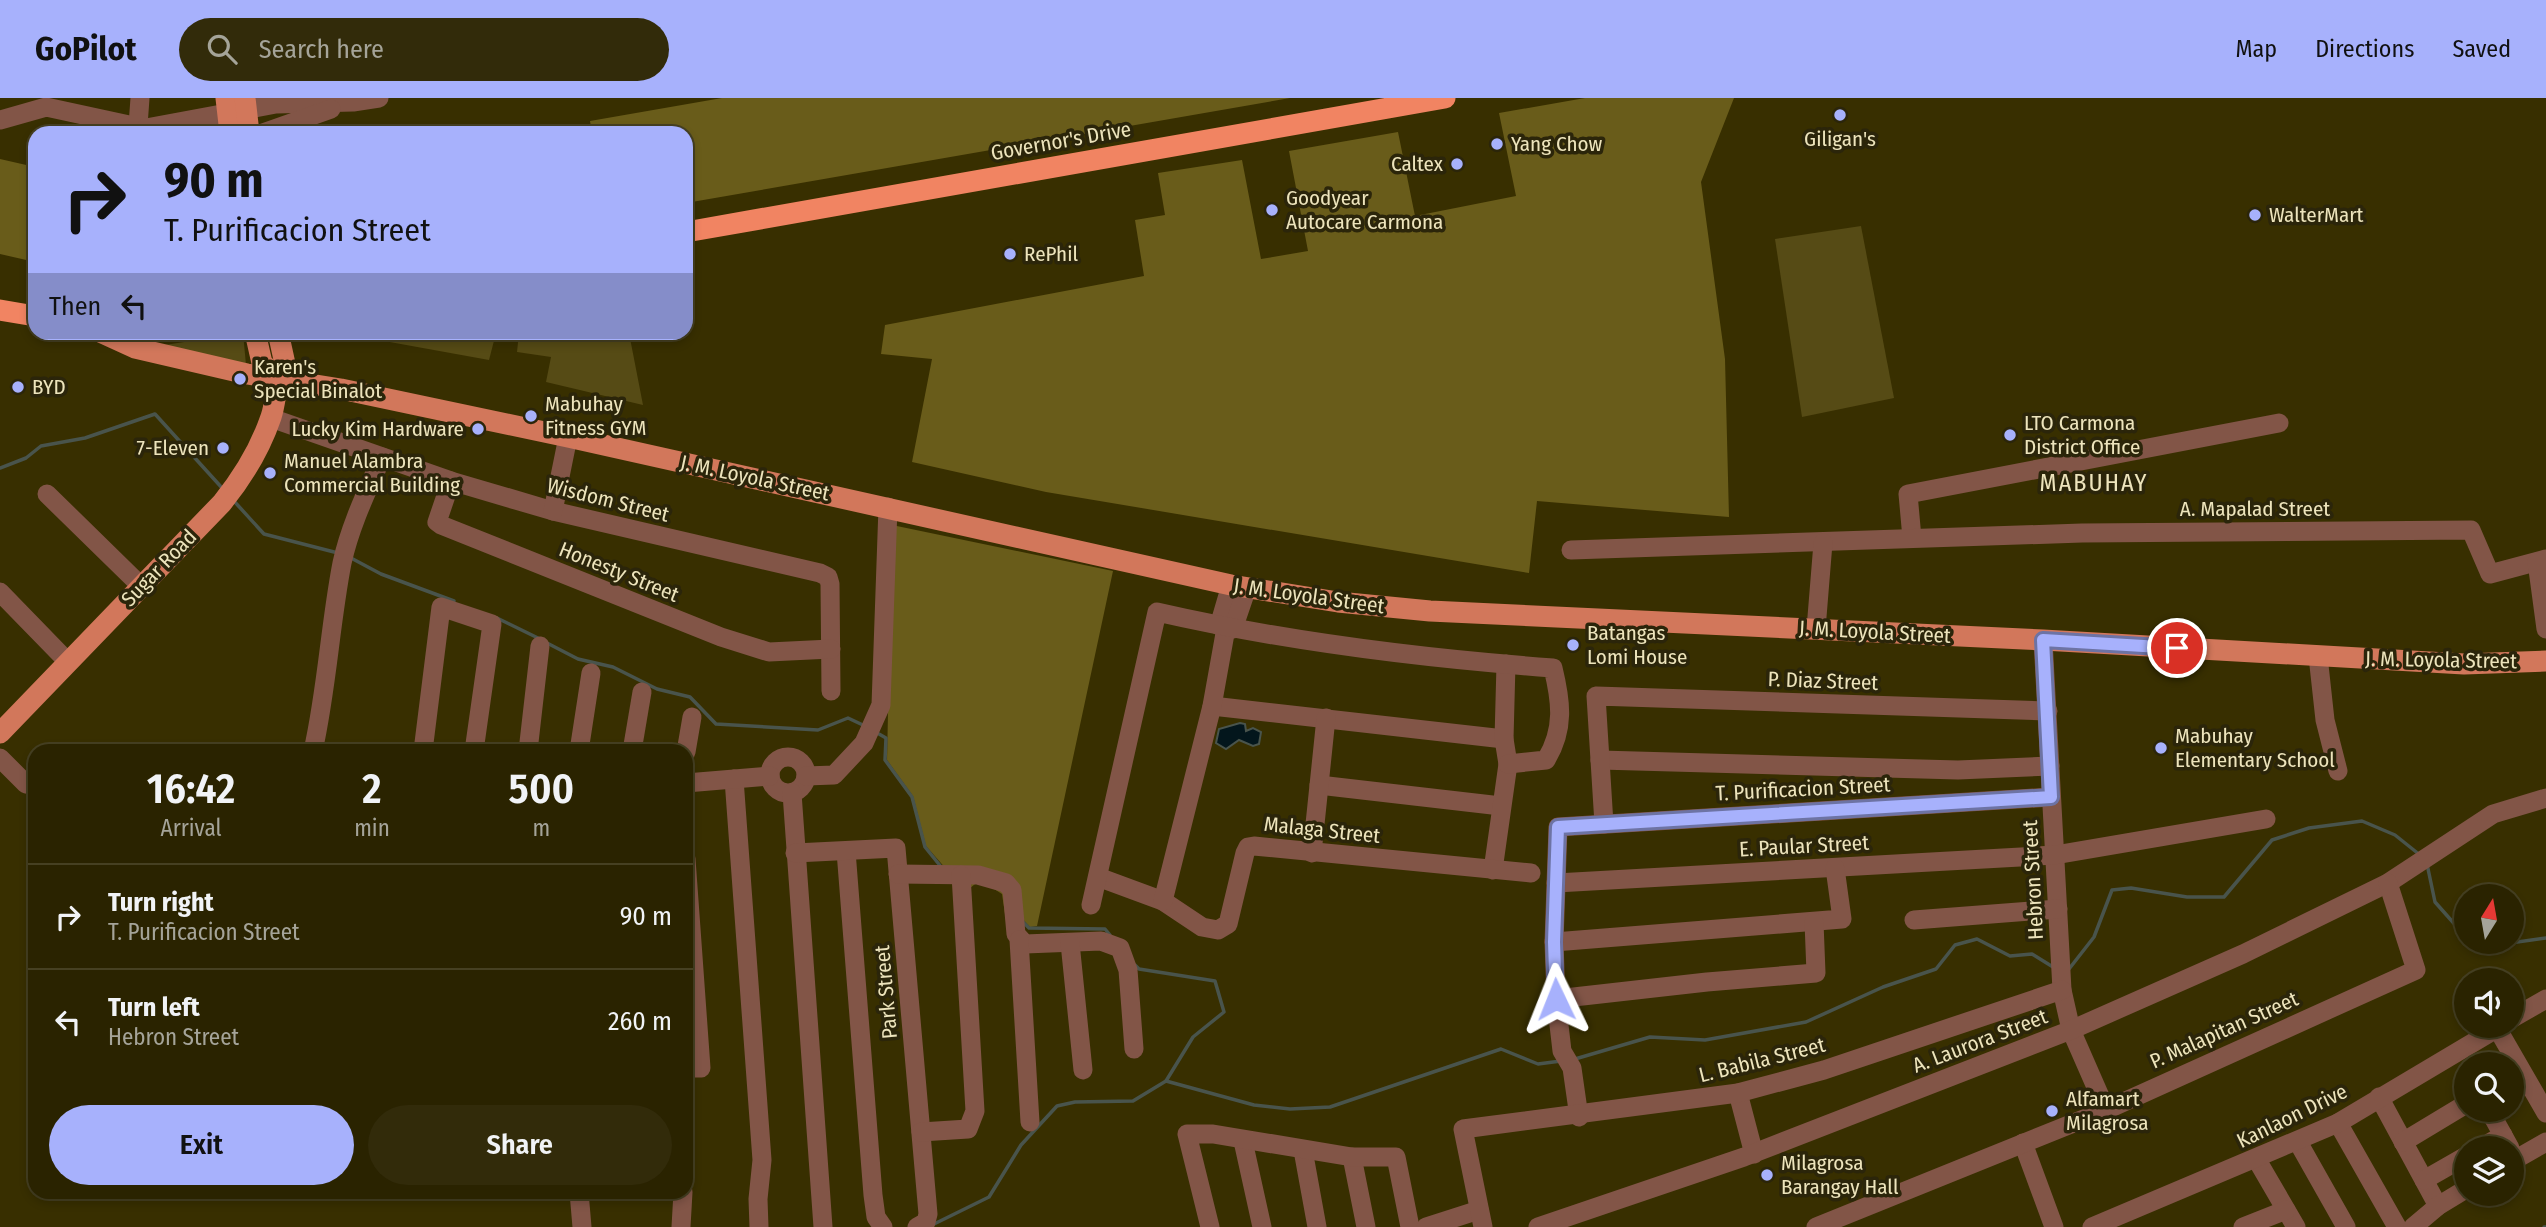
<!DOCTYPE html>
<html lang="en">
<head>
<meta charset="utf-8">
<style>
	body { margin:0; font-family:"Fira Sans Condensed",sans-serif; background:#322b0a; color:#f1f3f6; height:100vh; display:flex; flex-direction:column; font-size:26px; white-space:nowrap }
	* { box-sizing:border-box; margin:0 }
	p { font-size:23px; color:#a5a499 }
	.icon { flex:none; width:38px; height:38px; fill:none; stroke:currentColor; stroke-width:2; stroke-linecap:round; stroke-linejoin:round }
	.map { position:relative; flex:1; overflow:hidden }
	.details { position:absolute; left:28px; top:646px; width:665px; height:455px; display:flex; flex-direction:column; background:#2a2300; border-radius:21px; box-shadow:0 4px 10px #0003,0 0 0 2px #464022 }
	.details>* { flex:none }
	.top-card { position:absolute; left:28px; top:28px; width:665px; height:214px; border-radius:21px; box-shadow:0 4px 10px #0003,0 0 0 2px #464022; background:#a7b1fc; color:#111; overflow:hidden }
	.needle { width:46px; rotate:11deg }
	.tools { position:absolute; left:2454px; top:786px; display:grid; gap:14px }
	.tools a { display:grid; place-items:center; width:70px; height:70px; border-radius:50%; background:#2a2300; box-shadow:0 4px 10px #0003,0 0 0 2px #464022; font-size:35px }
	.pin { position:absolute; display:grid; place-items:center; width:60px; height:60px; color:#fff; margin:-30px; border:4px solid #fff; border-radius:50%; box-shadow:0 2px 7px #0007 }
	.me { position:absolute; width:77px; margin:-38px; rotate:358deg; stroke-linejoin:round; filter:drop-shadow(0 0 5px #0008) }
	.turn { display:flex; align-items:center; gap:24px; height:147px; padding:0 21px; font-size:32px }
	.turn .icon { width:91px; height:91px; stroke-width:2.5 }
	.turn b { display:block; font-size:49px; line-height:60px }
	.then { display:flex; align-items:center; height:66px; padding:0 21px; background:#0003; gap:14px; font-size:26px }
	.eta { display:flex; justify-content:space-evenly; align-items:center; height:119px; text-align:center }
	.eta b { font-size:42px; font-weight:600; line-height:49px }
	.button { display:flex; gap:14px; margin-top:auto; padding:14px 21px }
	.button a { flex:1; height:80px; border-radius:42px; background:#a7b1fc; color:#111; font-size:28px; font-weight:600; line-height:80px; text-align:center }
	.button a+a { background:#322b0a; color:#f1f3f6 }
	ul { padding:0; list-style:none }
	li { display:flex; align-items:center; gap:21px; height:105px; padding:0 21px; border-top:2px solid #464022 }
	li div { flex:1 }
	li b { display:block; font-size:26px }
	li em { font-style:normal }
	header { display:flex; align-items:center; gap:42px; box-sizing:border-box; height:98px; padding:0 35px; background:#a7b1fc; color:#111 }
	header strong { font-size:33px }
	nav { display:flex; gap:38px; margin-inline-start:auto; font-size:24px }
	.search { width:490px; height:63px; background:#322b0a; display:flex; align-items:center; gap:18px; box-sizing:border-box; padding:0 24px; border-radius:38px; color:#a5a499; font-size:26px }
	.map>svg:first-child { display:block }
	.green { fill:#564b15 }
	.forest { fill:#695c1a }
	.water { fill:#03161c; stroke:#49544c; stroke-width:2 }
	.lines { fill:none; stroke-linecap:round; stroke-linejoin:round }
	.stream { stroke:#49544c; stroke-width:3.5 }
	.minor { stroke:#825547; stroke-width:19 }
	.major { stroke:#d2775b; stroke-width:21 }
	.highway { stroke:#f18462; stroke-width:21 }
	.route-casing { stroke:#6d73a4; stroke-width:18 }
	.route { stroke:#a7b1fc; stroke-width:12 }
	.poi-dot { fill:#a7b1fc; stroke:#2b250a; stroke-width:2.5 }
	.labels { text-anchor:middle; dominant-baseline:central; stroke-width:7; stroke-linejoin:round; paint-order:stroke }
	.poi-label { font-size:21px; fill:#ede4bc; stroke:#2b250a; text-anchor:start }
	.street-label { font-size:21px; fill:#ede4bc; stroke:#2b250a }
	.quarter-label { font-size:24px; letter-spacing:2px; fill:#ede4bc; stroke:#2b250a }
</style>
</head>
<body>
<header>
<strong>GoPilot</strong>
<div class="search"><svg class="icon" aria-label="search" viewBox="0 0 24 24"><circle cx="10" cy="10" r="6"/><path d="M15 15l6 6"/></svg>Search here</div>
<nav><a>Map</a><a>Directions</a><a>Saved</a></nav>
</header>
<div class="map">
<svg width="2546" height="1129" viewBox="0 0 2546 1129">
	<rect width="100%" height="100%" fill="#382f00"/>
	<g class="green">
		<polygon points="1861,128 1894,300 1802,319 1775,141"/>
		<polygon points="243,235 246,267 158,248"/>
		<polygon points="340,235 496,235 489,262"/>
		<polygon points="519,235 629,235 643,307 546,284 551,259 517,254"/>
	</g>
	<g class="forest">
		<polygon points="722,0 1290,0 686,105 686,35 592,35 590,23"/>
		<polygon points="1585,0 1734,0 1701,84 1725,261 1729,419 1537,403 1529,475 1046,394 912,364 932,261 881,256 885,227 1144,178 1135,122 1165,117 1158,75 1242,62 1261,161 1308,153 1289,53 1398,34 1415,118 1516,98 1499,15"/>
		<polygon points="0,61 35,69 35,164 0,156"/>
		<polygon points="892,427 1113,473 1037,828 1030,829 1019,817 1006,823 1002,796 980,782 959,799 947,772 926,748 913,698 887,662"/>
	</g>
	<polygon class="water" points="1240,625 1245,626 1246,633 1253,630 1261,634 1259,646 1253,648 1239,642 1226,651 1216,645 1219,631"/>
	<g class="lines">
		<g class="stream">
			<polyline points="0,370 26,360 41,348 85,340 155,316 223,391"/>
			<polyline points="233,402 264,436 338,455"/>
			<polyline points="351,460 381,476 454,503"/>
			<polyline points="497,520 540,541"/>
			<polyline points="547,545 578,561 613,569 657,591 690,599 716,626 818,632 848,620 865,628"/>
			<polyline points="879,636 886,640 885,662 912,699 925,749 942,770"/>
			<polyline points="2427,766 2435,804 2466,839"/>
			<polyline points="1022,823 1029,830 1105,831 1110,837"/>
			<polyline points="2469,844 2475,850 2546,840"/>
			<polyline points="2069,871 2094,839 2112,792 2131,790 2187,799 2224,799 2272,742 2309,730 2362,723 2395,737 2420,757"/>
			<polyline points="1575,961 1650,939 1705,942 1806,924 1883,889 1936,871 1955,847 1977,841 2010,858 2032,856 2053,869"/>
			<polyline points="1166,983 1254,1007 1290,1011 1330,1009 1501,951 1538,966 1561,963"/>
			<polyline points="932,1127 989,1099 1021,1047 1057,1008 1075,1004 1133,1003 1166,983 1193,939 1224,914 1215,883 1139,871 1135,867"/>
			<polyline points="2544,1129 2546,1129"/>
		</g>
		<g class="minor">
			<polyline points="0,22 46,9 157,33"/>
			<polyline points="138,28 140,0"/>
			<polyline points="146,30 276,6 353,4 379,0"/>
			<polyline points="263,35 331,11"/>
			<polyline points="271,320 451,383 553,413 820,475 828,479 830,486 831,593"/>
			<polyline points="451,383 437,424 441,427 721,539 769,554 831,551"/>
			<polyline points="47,396 141,488"/>
			<polyline points="553,413 568,339"/>
			<polyline points="1912,440 1908,396 2279,325"/>
			<polyline points="1571,452 2082,435 2471,432 2490,476 2546,461"/>
			<polyline points="2537,464 2546,531"/>
			<polyline points="0,494 68,564"/>
			<polyline points="1219,528 1231,487"/>
			<polyline points="1233,531 1247,490"/>
			<polyline points="1816,531 1823,445"/>
			<polyline points="2043,542 2062,892 2071,932 2106,1012"/>
			<polyline points="2318,558 2325,622 2338,673"/>
			<polyline points="1212,608 1504,641"/>
			<path d="M313,653C327,591 330,527 342,465C350,428 367,393 382,359"/>
			<polyline points="423,653 441,509 492,526 474,653"/>
			<polyline points="528,653 540,548"/>
			<polyline points="579,653 591,575"/>
			<polyline points="632,653 642,594"/>
			<polyline points="686,654 692,619"/>
			<circle cx="788" cy="677" r="18"/>
			<polyline points="0,660 26,686 35,688"/>
			<polyline points="1600,662 1958,672 2050,668"/>
			<polyline points="806,678 834,677 864,645 881,607 888,409"/>
			<polyline points="734,681 762,1062 758,1101 759,1129"/>
			<polyline points="686,685 770,678"/>
			<polyline points="1319,687 1501,708"/>
			<polyline points="792,695 823,1129"/>
			<polyline points="1604,726 1596,598 2048,613"/>
			<polyline points="846,753 873,1097 876,1119 883,1129"/>
			<polyline points="795,755 896,750 928,1116 926,1124 917,1129"/>
			<polyline points="1312,755 1326,620"/>
			<polyline points="686,761 701,970 686,970"/>
			<polyline points="1493,772 1508,666 1504,641 1506,566"/>
			<polyline points="898,776 978,777 1006,785 1012,792 1016,836 1025,846 1101,843 1120,850 1128,872 1134,951"/>
			<polyline points="1098,779 1163,803 1202,829 1218,832 1228,826 1245,755 1248,749 1254,748 1531,775"/>
			<polyline points="1556,785 2055,757 2266,721"/>
			<polyline points="1163,803 1212,608 1226,530"/>
			<path d="M1091,807L1157,514C1288,544 1419,560 1553,570C1561,603 1565,631 1546,662L1508,666"/>
			<polyline points="1914,822 2058,811"/>
			<polyline points="1019,842 1030,1024"/>
			<polyline points="1554,844 1842,821 1835,770"/>
			<polyline points="1070,845 1083,972"/>
			<polyline points="1556,901 1707,884 1816,875 1814,824"/>
			<polyline points="2511,921 2546,901"/>
			<polyline points="2497,930 2546,1015"/>
			<polyline points="1738,995 1754,1056"/>
			<polyline points="2379,999 2438,1108"/>
			<polyline points="2489,1012 2510,1050"/>
			<polyline points="1579,1019 1572,970 1562,953 1556,901 1554,844 1558,729 2051,699"/>
			<polyline points="2338,1025 2397,1129"/>
			<polyline points="921,1034 968,1031 975,1013 961,777"/>
			<polyline points="1243,1043 1262,1129"/>
			<polyline points="2298,1044 2346,1129"/>
			<polyline points="2403,1044 2466,1006"/>
			<polyline points="2023,1045 2054,1129"/>
			<polyline points="2481,1050 2503,1037"/>
			<polyline points="1303,1052 1317,1129"/>
			<polyline points="1352,1059 1366,1129"/>
			<polyline points="2257,1062 2296,1129"/>
			<polyline points="2511,1064 2546,1044"/>
			<polyline points="2424,1082 2466,1058"/>
			<polyline points="579,1094 582,1129"/>
			<polyline points="681,1129 683,1094"/>
			<polyline points="1210,1129 1187,1036 1213,1036 1352,1059 1396,1059 1410,1129"/>
			<polyline points="1426,1129 1479,1112"/>
			<polyline points="1483,1129 1463,1031 1738,995 1824,972 2062,892"/>
			<polyline points="1538,1129 1744,1059 2071,932 2243,856 2388,785 2493,716 2546,700"/>
			<polyline points="1816,1129 2106,1012 2416,872 2388,785"/>
			<polyline points="2092,1129 2338,1025 2501,928"/>
			<polyline points="2243,1129 2286,1112"/>
			<polyline points="2413,1129 2438,1108 2466,1091"/>
		</g>
		<g class="major">
			<polyline points="226,0 230,35"/>
			<polyline points="245,0 249,35"/>
			<polyline points="100,234 135,250 247,276 341,291 568,339 1231,487 1338,504 1430,513 2043,542 2464,566 2546,563"/>
			<polyline points="255,234 262,265 277,280"/>
			<path d="M0,635L222,405C243,379 260,351 271,319C277,301 275,283 285,266L278,234"/>
		</g>
		<g class="highway">
			<polyline points="686,134 1445,0"/>
			<polyline points="0,212 35,218"/>
		</g>
	</g>
	<g class="lines">
		<defs>
			<polyline id="route" points="1556,901 1554,844 1558,729 2051,699 2043,542 2177,550"/>
		</defs>
		<use href="#route" class="route-casing"/>
		<use href="#route" class="route"/>
	</g>
	<g class="poi-dot">
		<circle cx="1840" cy="17" r="7"/>
		<circle cx="1497" cy="46" r="7"/>
		<circle cx="1457" cy="66" r="7"/>
		<circle cx="1272" cy="112" r="7"/>
		<circle cx="2255" cy="117" r="7"/>
		<circle cx="1010" cy="156" r="7"/>
		<circle cx="240" cy="281" r="7"/>
		<circle cx="18" cy="289" r="7"/>
		<circle cx="531" cy="318" r="7"/>
		<circle cx="478" cy="331" r="7"/>
		<circle cx="2010" cy="337" r="7"/>
		<circle cx="223" cy="350" r="7"/>
		<circle cx="270" cy="375" r="7"/>
		<circle cx="1573" cy="547" r="7"/>
		<circle cx="2161" cy="650" r="7"/>
		<circle cx="2052" cy="1013" r="7"/>
		<circle cx="1767" cy="1077" r="7"/>
	</g>
	<g class="labels">
		<g class="poi-label">
			<text x="1840" y="41" text-anchor="middle">Giligan's</text>
			<text x="1511" y="46">Yang Chow</text>
			<text x="1443" y="66" text-anchor="end">Caltex</text>
			<text x="1286" y="100">Goodyear<tspan x="1286" dy="24">Autocare Carmona</tspan></text>
			<text x="2269" y="117">WalterMart</text>
			<text x="1024" y="156">RePhil</text>
			<text x="254" y="269">Karen's<tspan x="254" dy="24">Special Binalot</tspan></text>
			<text x="32" y="289">BYD</text>
			<text x="545" y="306">Mabuhay<tspan x="545" dy="24">Fitness GYM</tspan></text>
			<text x="2024" y="325">LTO Carmona<tspan x="2024" dy="24">District Office</tspan></text>
			<text x="464" y="331" text-anchor="end">Lucky Kim Hardware</text>
			<text x="209" y="350" text-anchor="end">7-Eleven</text>
			<text x="284" y="363">Manuel Alambra<tspan x="284" dy="24">Commercial Building</tspan></text>
			<text x="1587" y="535">Batangas<tspan x="1587" dy="24">Lomi House</tspan></text>
			<text x="2175" y="638">Mabuhay<tspan x="2175" dy="24">Elementary School</tspan></text>
			<text x="2066" y="1001">Alfamart<tspan x="2066" dy="24">Milagrosa</tspan></text>
			<text x="1781" y="1065">Milagrosa<tspan x="1781" dy="24">Barangay Hall</tspan></text>
		</g>
		<g class="street-label">
			<text transform="translate(1061 43) rotate(-10)">Governor's Drive</text>
			<text transform="translate(755 380) rotate(12)">J. M. Loyola Street</text>
			<text transform="translate(608 402) rotate(14)">Wisdom Street</text>
			<text x="2255" y="411">A. Mapalad Street</text>
			<text transform="translate(159 470) rotate(-46)">Sugar Road</text>
			<text transform="translate(619 474) rotate(22)">Honesty Street</text>
			<text transform="translate(1309 498) rotate(8)">J. M. Loyola Street</text>
			<text transform="translate(1875 534) rotate(3)">J. M. Loyola Street</text>
			<text transform="translate(2441 562) rotate(1)">J. M. Loyola Street</text>
			<text transform="translate(1823 583) rotate(2)">P. Diaz Street</text>
			<text transform="translate(1803 691) rotate(-3)">T. Purificacion Street</text>
			<text transform="translate(1322 732) rotate(6)">Malaga Street</text>
			<text transform="translate(1804 748) rotate(-3)">E. Paular Street</text>
			<text transform="translate(2033 782) rotate(-93)">Hebron Street</text>
			<text transform="translate(886 894) rotate(-95)">Park Street</text>
			<text transform="translate(2224 932) rotate(-24)">P. Malapitan Street</text>
			<text transform="translate(1980 943) rotate(-21)">A. Laurora Street</text>
			<text transform="translate(1762 962) rotate(-14)">L. Babila Street</text>
			<text transform="translate(2292 1018) rotate(-26)">Kanlaon Drive</text>
		</g>
		<g class="quarter-label">
			<text x="2094" y="385">MABUHAY</text>
		</g>
	</g>
</svg>
<div class="tools">
<a><svg class="needle" viewBox="-14 -14 28 28"><path d="M0-13l5 13h-10z" fill="#e53935"/><path d="M0 13l5-13h-10z" fill="#a5a499"/></svg></a>
<a><svg class="icon" aria-label="sound" viewBox="0 0 24 24"><path d="M4 9h4l5-4v14l-5-4H4zM17 9q2 3 0 6"/></svg></a>
<a><svg class="icon" aria-label="search" viewBox="0 0 24 24"><circle cx="10" cy="10" r="6"/><path d="M15 15l6 6"/></svg></a>
<a><svg class="icon" aria-label="layers" viewBox="0 0 24 24"><path d="M12 4l9 5-9 5-9-5zM3 14l9 5 9-5"/></svg></a>
</div>
<div class="pin" style="left:2177px;top:550px;background:#d93025"><svg class="icon" aria-label="arrive" viewBox="0 0 24 24"><path d="M6 21V4h12l-3 4 3 4H6"/></svg></div>
<svg class="me" style="left:1556px;top:901px" viewBox="-20 -20 40 40"><path d="M0-17L14 15 0 8-14 15z" fill="#a7b1fc" stroke="#fff" stroke-width="4"/></svg>
<div class="top-card">
<div class="turn"><svg class="icon" aria-label="right" viewBox="0 0 24 24"><path d="M7 20v-9h11M14 6l5 5-5 5"/></svg><div><b>90 m</b>T. Purificacion Street</div></div>
<div class="then">Then<svg class="icon" aria-label="left" viewBox="0 0 24 24"><path d="M17 20v-9H6M10 6l-5 5 5 5"/></svg></div>
</div>
<section class="details">
<div class="eta">
<div><b>16:42</b><p>Arrival</p></div>
<div><b>2</b><p>min</p></div>
<div><b>500</b><p>m</p></div>
</div>
<ul>
<li><svg class="icon" aria-label="right" viewBox="0 0 24 24"><path d="M7 20v-9h11M14 6l5 5-5 5"/></svg><div><b>Turn right</b><p>T. Purificacion Street</p></div><em>90 m</em></li>
<li><svg class="icon" aria-label="left" viewBox="0 0 24 24"><path d="M17 20v-9H6M10 6l-5 5 5 5"/></svg><div><b>Turn left</b><p>Hebron Street</p></div><em>260 m</em></li>
</ul>
<div class="button"><a>Exit</a><a>Share</a></div>
</section>
</div>
</body>
</html>
